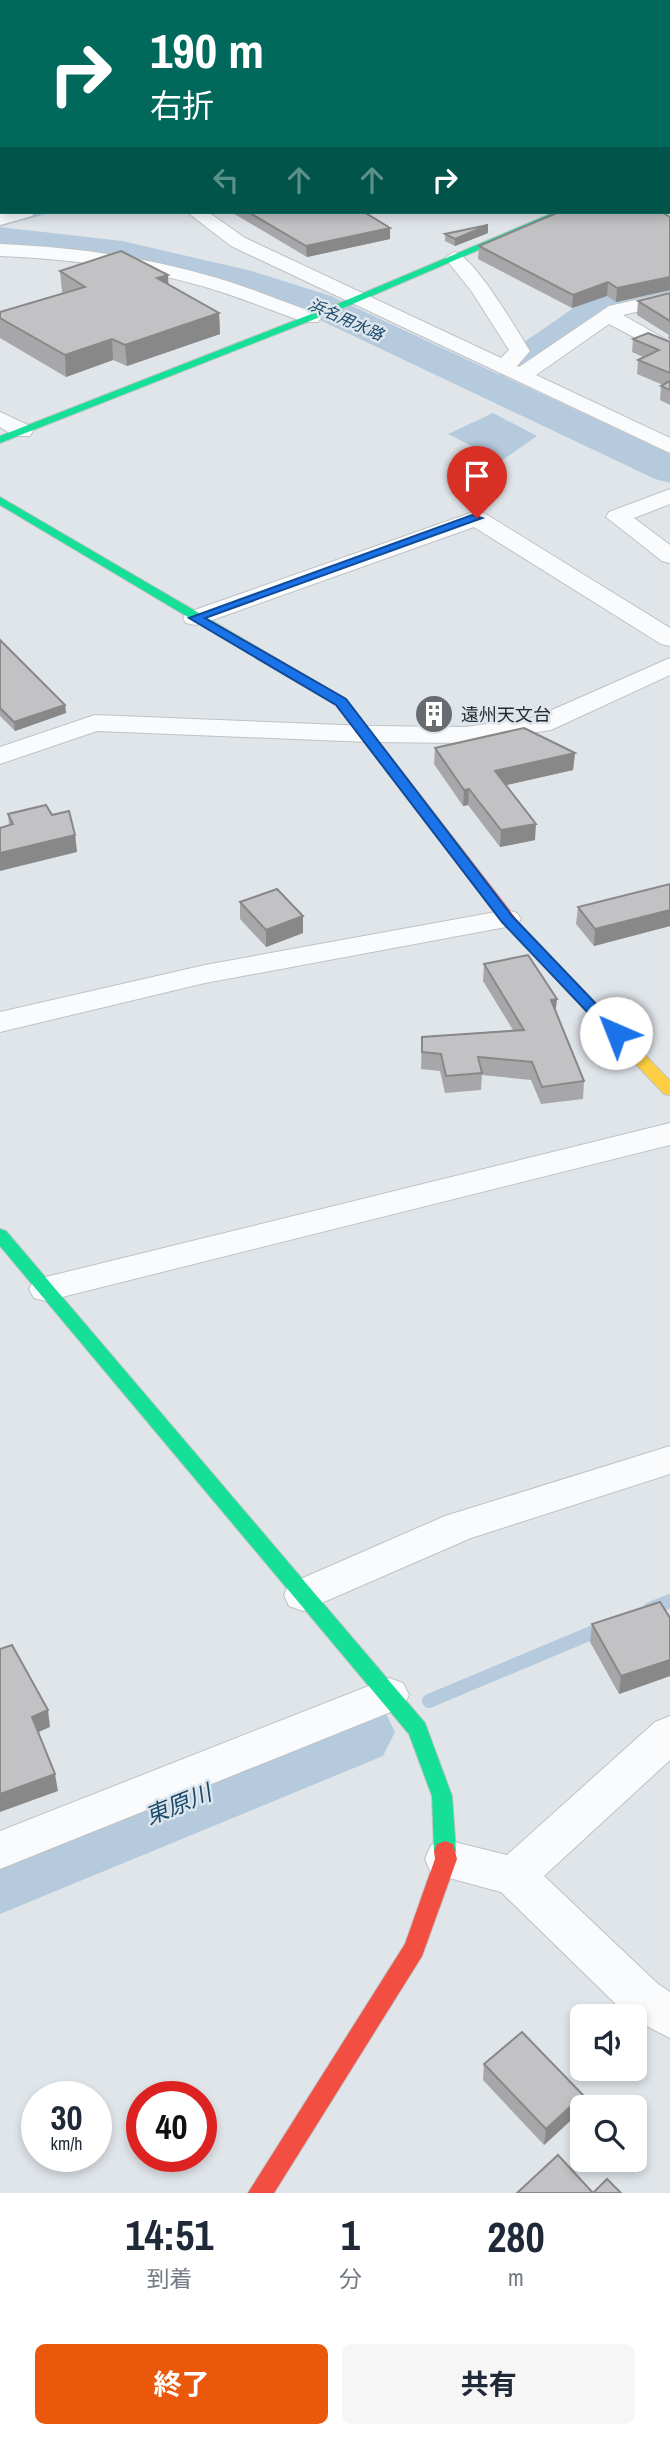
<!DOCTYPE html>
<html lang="ja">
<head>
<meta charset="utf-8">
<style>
	body { margin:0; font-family:"Archivo Narrow","Noto Sans JP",sans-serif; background:#f6f6f7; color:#1f2937; height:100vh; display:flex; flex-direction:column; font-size:26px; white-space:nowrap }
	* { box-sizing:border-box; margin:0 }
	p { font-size:23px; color:#747a83 }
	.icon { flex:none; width:38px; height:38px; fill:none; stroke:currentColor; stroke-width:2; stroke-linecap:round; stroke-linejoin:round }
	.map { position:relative; height:2193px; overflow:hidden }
	.drawer { display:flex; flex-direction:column; background:#fff; flex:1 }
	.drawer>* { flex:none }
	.banner { position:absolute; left:0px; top:0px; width:670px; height:214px; box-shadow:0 4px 10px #0003; background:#00695c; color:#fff; overflow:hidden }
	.tools { position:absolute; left:570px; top:2004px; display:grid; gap:14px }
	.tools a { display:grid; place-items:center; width:77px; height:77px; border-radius:10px; background:#fff; box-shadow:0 4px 10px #0003; font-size:35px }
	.speed { position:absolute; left:21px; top:2081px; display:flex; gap:14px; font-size:35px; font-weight:700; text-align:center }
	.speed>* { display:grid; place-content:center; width:91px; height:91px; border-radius:50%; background:#fff; box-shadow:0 4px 10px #0003; line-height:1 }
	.speed small { font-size:18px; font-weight:400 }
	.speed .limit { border:10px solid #d22; background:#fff; color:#111 }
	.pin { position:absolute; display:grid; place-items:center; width:60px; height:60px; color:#fff; margin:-72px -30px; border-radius:50% 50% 50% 0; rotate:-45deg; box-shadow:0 0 7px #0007 }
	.pin .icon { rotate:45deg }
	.me { position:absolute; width:77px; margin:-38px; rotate:316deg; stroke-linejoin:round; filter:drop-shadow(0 0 5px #0008) }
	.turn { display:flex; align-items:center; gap:24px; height:147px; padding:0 35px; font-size:32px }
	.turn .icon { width:91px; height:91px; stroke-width:2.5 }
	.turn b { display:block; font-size:49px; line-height:60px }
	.lanes { display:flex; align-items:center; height:66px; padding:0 35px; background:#0003; justify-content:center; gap:35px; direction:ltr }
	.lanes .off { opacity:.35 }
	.eta { display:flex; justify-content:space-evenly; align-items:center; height:119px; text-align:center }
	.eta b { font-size:42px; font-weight:700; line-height:49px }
	.button { display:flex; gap:14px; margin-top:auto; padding:14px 35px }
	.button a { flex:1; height:80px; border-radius:10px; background:#ea580c; color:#fff; font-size:28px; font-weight:700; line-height:80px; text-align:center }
	.button a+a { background:#f6f6f7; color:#1f2937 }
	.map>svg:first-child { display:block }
	.water { fill:#b5cbdd }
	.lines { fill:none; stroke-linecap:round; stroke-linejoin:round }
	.stream-far1 { stroke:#b5cbdd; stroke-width:5 }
	.stream { stroke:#b5cbdd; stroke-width:14 }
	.river { fill:#b5cbdd; fill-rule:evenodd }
	.street-casing { stroke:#bec2c5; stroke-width:2 }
	.fast-casing { stroke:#bec2c5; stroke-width:2 }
	.slow-casing { stroke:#bec2c5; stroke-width:2 }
	.jam-casing { stroke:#bec2c5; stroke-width:2 }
	.street { fill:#fafbfc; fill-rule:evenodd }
	.fast { fill:#16e098; fill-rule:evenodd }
	.slow { fill:#ffcf43; fill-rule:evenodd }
	.jam { fill:#f24e42; fill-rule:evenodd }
	.wall { fill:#a7a7a9 }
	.shaded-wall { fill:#888889 }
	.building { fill:#c2c2c4; stroke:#888889; stroke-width:2 }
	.route { fill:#1a73e8; stroke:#114b97; stroke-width:2 }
	.labels { text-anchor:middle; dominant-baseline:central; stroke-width:5; stroke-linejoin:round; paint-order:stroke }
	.far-water-label { font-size:16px; font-style:italic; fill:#1a4a6b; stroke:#dde5ed }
	.poi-label { font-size:18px; fill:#272a2d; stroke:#dde5ed; text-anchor:start }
	.near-water-label { font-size:23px; font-style:italic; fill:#1a4a6b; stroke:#dde5ed }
</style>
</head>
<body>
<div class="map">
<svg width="670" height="2193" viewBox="0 0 670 2193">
	<rect width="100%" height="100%" fill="#e0e5ea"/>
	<polygon class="water" points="493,413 537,436 501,461 448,434"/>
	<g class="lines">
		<polyline class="stream-far1" points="0,224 43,212"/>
		<g class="stream">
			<polyline points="650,1609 670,1601"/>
			<polyline points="429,1701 603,1628"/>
		</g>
		<g class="river">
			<polygon points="0,227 122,241 252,271 331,296 500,375 495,367 501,358 585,300 670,281 670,303 612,317 529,376 515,379 503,376 670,454 670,483 655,479 303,312 161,271 82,257 0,249"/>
			<polygon points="355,1698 383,1708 395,1732 383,1756 0,1914 0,1838"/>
		</g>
		<defs>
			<g id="street">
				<rect x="668" y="19" width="2" height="10"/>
				<polygon points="0,57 2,58 2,68 0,67"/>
				<polygon points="6,212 35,212 32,216 0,225 0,213"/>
				<path d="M187,212H208L245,238L501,358L509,350L472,292L445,258L454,252C475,257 517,331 530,351L517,366L519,367L609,306L670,292V304L623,315L670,342V356L609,324L536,375L670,438V453L231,246Z"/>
				<path d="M0,244C74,247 146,257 217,278C251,288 284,302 318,314L321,318L318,322H304C270,310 237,296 202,286C136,267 68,259 0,256Z"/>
				<polygon points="0,412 30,426 33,431 30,436 14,436 0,427"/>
				<polygon points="670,489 670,504 634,518 670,545 670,563 662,561 606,517 609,512"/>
				<polygon points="476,511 484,513 670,628 670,646 661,644 474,527 204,623 195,625 186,623 183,618 186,613"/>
				<polygon points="670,658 670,675 551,730 466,743 368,742 97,731 0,764 0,747 95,715 368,726 466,727 536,717"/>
				<polygon points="507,910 517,913 521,919 517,925 205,983 0,1032 0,1012 205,965"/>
				<polygon points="670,1123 670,1145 46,1301 34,1298 29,1289 34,1280 46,1277"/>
				<polygon points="670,1446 670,1474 471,1538 303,1611 289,1606 284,1595 289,1584 445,1516"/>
				<polygon points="389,1678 403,1683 409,1695 403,1707 0,1869 0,1831"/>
				<polygon points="670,1716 670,1760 544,1876 658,1984 670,1992 670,2038 635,2020 635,2016 626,2014 501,1892 431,1873 425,1859 431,1845 446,1840 507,1855 655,1722"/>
			</g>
			<g id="fast">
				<polygon points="670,162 670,168 668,169 668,163"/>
				<polygon points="555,212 567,212 348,306 0,443 0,436 342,302"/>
				<polygon points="0,497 346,699 374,736 367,740 362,739 336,705 0,505"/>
				<polygon points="0,1229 6,1231 425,1723 452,1796 456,1851 453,1858 445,1861 437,1858 434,1851 432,1796 409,1734 0,1246"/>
			</g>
			<polygon id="slow" points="516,924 521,925 670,1081 670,1095 664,1094 511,931 509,928 511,925"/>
			<g id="jam">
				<polygon points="367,732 372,733 521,925 523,928 521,931 511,931 362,739 360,736"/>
				<polygon points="445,1841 453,1844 457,1859 422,1956 274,2193 248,2193 405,1944 435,1859 434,1851 437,1844"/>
			</g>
		</defs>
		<use href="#street" class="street-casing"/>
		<use href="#fast" class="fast-casing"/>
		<use href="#slow" class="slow-casing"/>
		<use href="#jam" class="jam-casing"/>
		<use href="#street" class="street"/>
		<use href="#fast" class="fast"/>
		<use href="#slow" class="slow"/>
		<use href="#jam" class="jam"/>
	</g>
	<g class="wall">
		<polygon points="231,212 364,212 390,239 307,257"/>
		<polygon points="670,217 670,290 616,302 607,296 572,308 478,259 479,246"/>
		<polygon points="488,225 488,233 455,246 445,241 445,234"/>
		<polygon points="60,271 168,284 219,313 220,334 127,366 113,360 66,377 0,338 0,312 64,293 62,292"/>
		<polygon points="670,293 670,340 668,338 669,335 637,315 638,301"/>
		<polygon points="633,339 670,342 670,405 660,400 661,386 663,385 637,374 638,360 643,357 632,352"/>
		<polygon points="0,640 65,705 66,713 15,731 0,716"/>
		<polygon points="435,748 575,753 573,770 506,785 535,840 500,847 468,805 463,806 434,764"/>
		<polygon points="8,814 52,815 75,835 77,852 9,825"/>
		<polygon points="670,884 670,926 594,946 576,924 578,907"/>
		<polygon points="240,902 303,933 266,947 240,919"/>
		<polygon points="484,964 556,1012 584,1081 583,1099 541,1104 531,1080 482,1075 481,1090 445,1093 440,1071 421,1069 422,1037 513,1030 483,981"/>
		<polygon points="670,1618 670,1676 619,1694 590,1642 592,1624"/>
		<polygon points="484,2064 583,2095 580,2112 544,2145 483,2080"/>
	</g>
	<g class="shaded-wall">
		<polygon points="488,225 488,233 455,246 455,239"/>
		<polygon points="390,228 390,239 307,257 306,246"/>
		<polygon points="168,275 169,295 157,278"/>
		<polygon points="670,277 670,290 616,302 617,288"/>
		<polygon points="608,282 607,296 572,308 573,295"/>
		<polygon points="219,313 220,334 127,366 125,345"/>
		<polygon points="112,339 113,360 66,377 65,355"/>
		<polygon points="65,705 66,713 15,731 14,722"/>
		<polygon points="575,753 573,770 494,788 495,771"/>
		<polygon points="469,789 468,805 463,806 464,790"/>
		<polygon points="536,824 535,840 500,847 501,830"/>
		<polygon points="75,835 77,852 0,871 0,853"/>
		<polygon points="670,910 670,926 594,946 595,929"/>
		<polygon points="303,916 303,933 266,947 266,930"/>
		<polygon points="557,999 555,1017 551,1000"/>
		<polygon points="670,1660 670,1676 619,1694 621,1676"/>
		<polygon points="48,1710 50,1727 34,1734 32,1717"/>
		<polygon points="55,1774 58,1791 0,1812 0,1794"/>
		<polygon points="583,2095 580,2112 544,2145 546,2129"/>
	</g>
	<g class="building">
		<polygon points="281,0 340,0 346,2 271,2"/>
		<polygon points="668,59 670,59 670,75 668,74"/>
		<polygon points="668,94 670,94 670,147 668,148"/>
		<polygon points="248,212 364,212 390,228 306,246"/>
		<polygon points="559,212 661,212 670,217 670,277 617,288 608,282 573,295 479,246"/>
		<polygon points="488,225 455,239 445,234"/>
		<polygon points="121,251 168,275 157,278 219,313 125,345 112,339 65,355 0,318 0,312 85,287 60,271"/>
		<polygon points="670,293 670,321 638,301"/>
		<polygon points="648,333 670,342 670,373 638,360 659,350 633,339"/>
		<polygon points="670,381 670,390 661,386"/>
		<polygon points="0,640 65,705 14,722 0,708"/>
		<polygon points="524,728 575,753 495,771 536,824 501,830 469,789 464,790 435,748"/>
		<polygon points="46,805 52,815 69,811 75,835 0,853 0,828 13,824 8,814"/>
		<polygon points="670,884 670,910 595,929 578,907"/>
		<polygon points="277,889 303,916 266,930 240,902"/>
		<polygon points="528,955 557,999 551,1000 584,1081 542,1087 532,1062 478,1057 482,1073 446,1076 441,1054 422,1052 422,1037 524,1030 484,964"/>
		<polygon points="660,1602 670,1618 670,1660 621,1676 592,1624"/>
		<polygon points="12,1645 48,1710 32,1717 55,1774 0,1794 0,1649"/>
		<polygon points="522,2032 583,2095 546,2129 484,2064"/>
		<polygon points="558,2155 593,2193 607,2179 621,2193 517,2193"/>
	</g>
	<polygon class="route" points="472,515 482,518 205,618 346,699 512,916 621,1030 623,1033 621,1036 610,1036 502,922 336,705 189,618"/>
	<defs>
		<symbol id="building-disc" viewBox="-11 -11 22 22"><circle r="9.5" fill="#686b6f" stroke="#dde5ed"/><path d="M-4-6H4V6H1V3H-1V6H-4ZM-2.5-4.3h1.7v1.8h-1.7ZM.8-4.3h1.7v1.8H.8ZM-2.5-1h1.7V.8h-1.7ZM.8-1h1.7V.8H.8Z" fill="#fff"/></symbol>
	</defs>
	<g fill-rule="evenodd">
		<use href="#building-disc" x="412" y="692" width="44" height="44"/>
	</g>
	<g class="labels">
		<g class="far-water-label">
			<text transform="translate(346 319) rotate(24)">浜名用水路</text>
		</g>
		<g class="poi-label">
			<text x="461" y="714">遠州天文台</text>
		</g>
		<g class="near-water-label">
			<text transform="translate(178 1804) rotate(-22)">東原川</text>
		</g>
	</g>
</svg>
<div class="tools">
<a><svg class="icon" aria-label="sound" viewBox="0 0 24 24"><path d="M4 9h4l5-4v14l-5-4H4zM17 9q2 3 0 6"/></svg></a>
<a><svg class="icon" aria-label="search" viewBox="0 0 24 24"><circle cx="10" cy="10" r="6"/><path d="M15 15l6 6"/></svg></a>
</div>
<div class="speed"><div>30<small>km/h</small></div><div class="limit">40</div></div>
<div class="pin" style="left:477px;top:518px;background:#d93025"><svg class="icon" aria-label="arrive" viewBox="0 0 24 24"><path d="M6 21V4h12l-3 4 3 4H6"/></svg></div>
<svg class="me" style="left:616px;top:1033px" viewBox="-20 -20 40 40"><circle r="19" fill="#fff"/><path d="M0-13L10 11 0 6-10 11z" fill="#1a73e8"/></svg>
<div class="banner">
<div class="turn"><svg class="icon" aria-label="right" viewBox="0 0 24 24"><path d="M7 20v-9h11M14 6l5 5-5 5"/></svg><div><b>190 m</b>右折</div></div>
<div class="lanes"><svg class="icon off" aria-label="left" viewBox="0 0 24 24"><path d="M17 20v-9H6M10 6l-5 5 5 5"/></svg><svg class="icon off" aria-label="ahead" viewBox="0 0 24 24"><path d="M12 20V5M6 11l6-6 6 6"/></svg><svg class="icon off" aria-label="ahead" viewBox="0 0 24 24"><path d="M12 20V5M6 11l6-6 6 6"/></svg><svg class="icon" aria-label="right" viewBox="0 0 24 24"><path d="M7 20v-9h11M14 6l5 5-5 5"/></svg></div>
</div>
</div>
<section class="drawer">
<div class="eta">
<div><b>14:51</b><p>到着</p></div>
<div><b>1</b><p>分</p></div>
<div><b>280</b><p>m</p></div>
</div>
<div class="button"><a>終了</a><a>共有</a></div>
</section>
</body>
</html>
